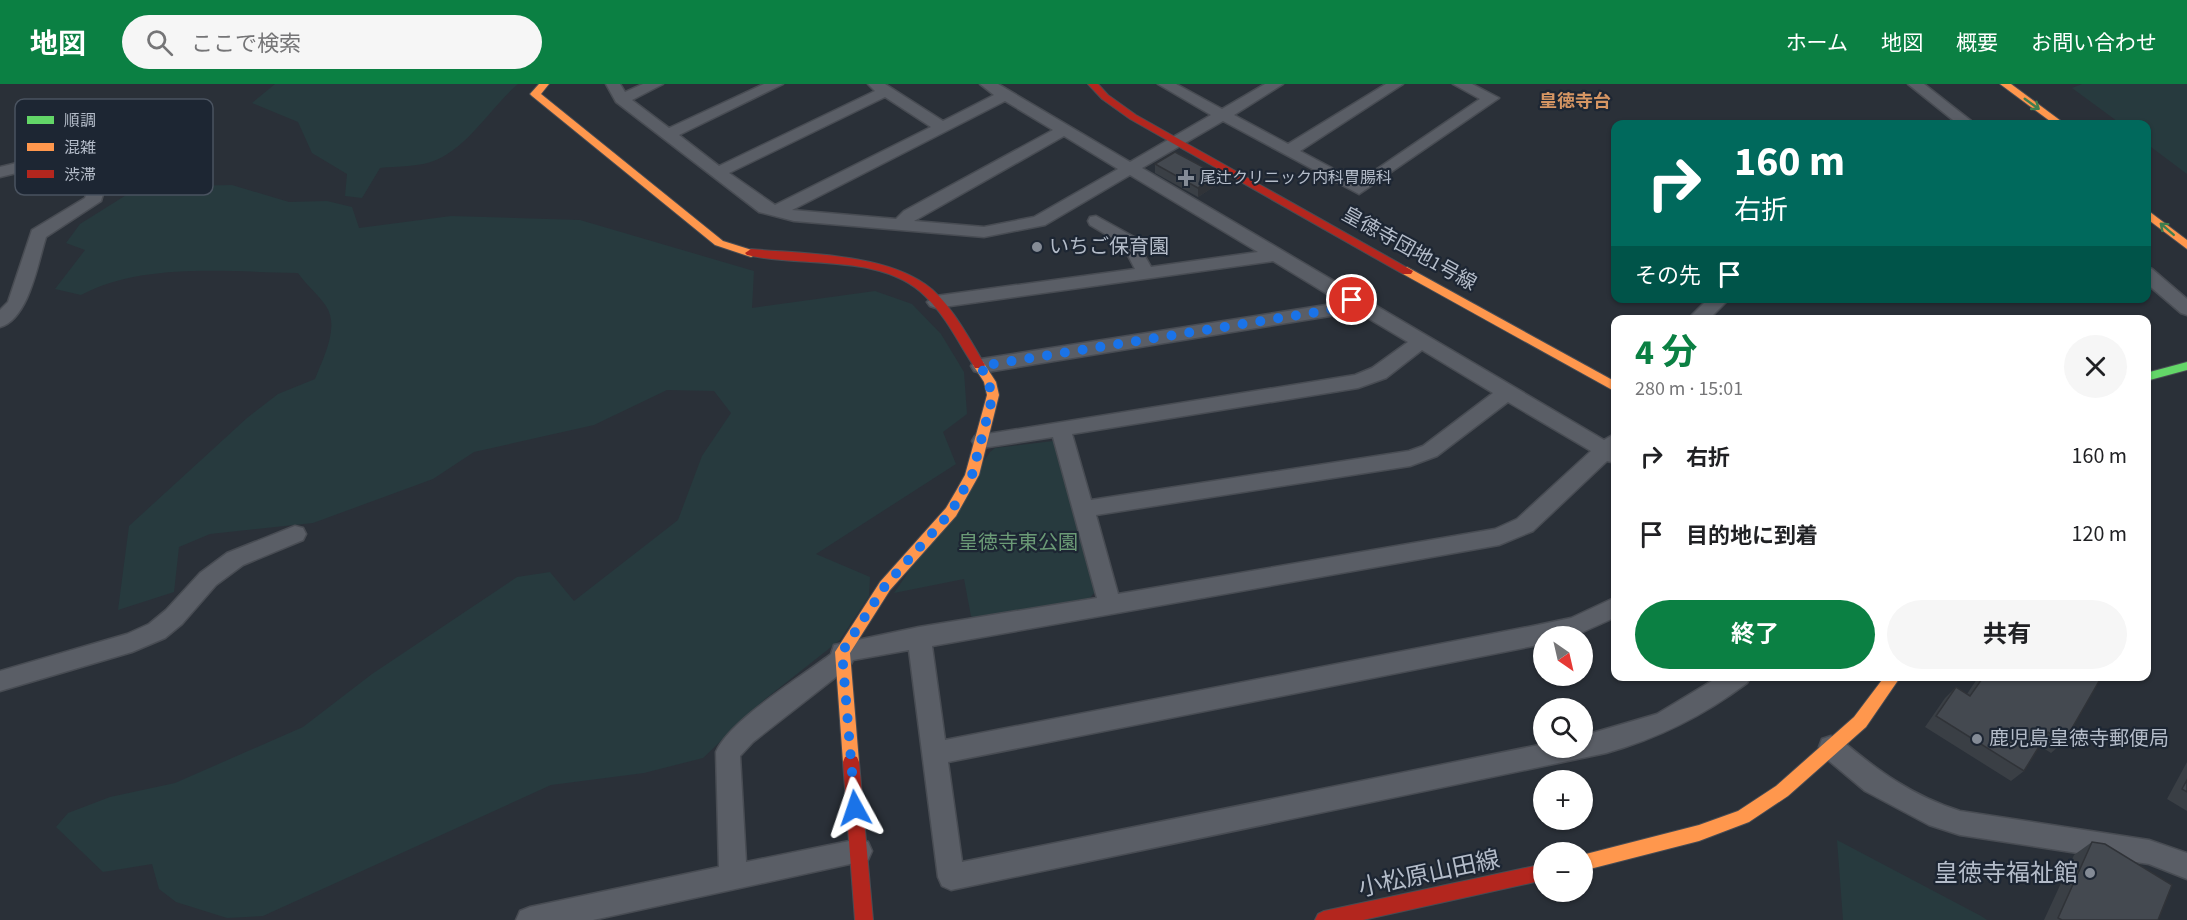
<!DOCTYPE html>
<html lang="ja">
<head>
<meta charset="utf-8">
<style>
	body { margin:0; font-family:"Source Sans 3","Noto Sans JP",sans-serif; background:#f6f6f6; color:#202124; height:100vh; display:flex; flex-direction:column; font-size:22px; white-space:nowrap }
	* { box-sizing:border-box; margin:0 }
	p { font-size:20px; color:#757577 }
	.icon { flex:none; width:33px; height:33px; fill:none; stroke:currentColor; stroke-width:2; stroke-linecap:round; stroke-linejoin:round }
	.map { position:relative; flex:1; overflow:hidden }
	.side { position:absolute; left:1611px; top:231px; width:540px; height:366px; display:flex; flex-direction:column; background:#fff; border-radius:12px; box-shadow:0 2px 4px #0004 }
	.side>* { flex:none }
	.guide { position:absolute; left:1611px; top:36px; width:540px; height:183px; border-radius:12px; box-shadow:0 2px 4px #0004; background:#00695c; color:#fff; overflow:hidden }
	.needle { width:39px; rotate:146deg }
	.fabs { position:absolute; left:1533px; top:542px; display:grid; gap:12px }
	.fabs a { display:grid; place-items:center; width:60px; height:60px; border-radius:50%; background:#fff; box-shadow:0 2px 4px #0004; font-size:30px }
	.pin { position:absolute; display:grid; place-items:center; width:51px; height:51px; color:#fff; margin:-26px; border:3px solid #fff; border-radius:50%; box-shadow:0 2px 6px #0007 }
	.me { position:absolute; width:66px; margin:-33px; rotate:355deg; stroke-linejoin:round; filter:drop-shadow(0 0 4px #0008) }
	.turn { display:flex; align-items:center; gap:21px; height:126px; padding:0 24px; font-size:27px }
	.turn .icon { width:78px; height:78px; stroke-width:2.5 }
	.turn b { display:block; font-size:42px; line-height:51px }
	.then { display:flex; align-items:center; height:57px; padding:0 24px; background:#0003; gap:12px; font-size:22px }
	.round { display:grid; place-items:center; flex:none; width:63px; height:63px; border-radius:32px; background:#f6f6f6 }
	.overview { display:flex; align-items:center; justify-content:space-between; height:102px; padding:0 24px }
	h1 { font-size:36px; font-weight:700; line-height:45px; color:#0b8043 }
	.action { display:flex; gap:12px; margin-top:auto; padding:12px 24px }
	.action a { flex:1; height:69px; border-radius:36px; background:#0b8043; color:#fff; font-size:24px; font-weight:700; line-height:69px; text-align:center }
	.action a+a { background:#f6f6f6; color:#202124 }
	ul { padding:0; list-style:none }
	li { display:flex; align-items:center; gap:18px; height:78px; padding:0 24px }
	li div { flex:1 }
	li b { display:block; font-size:22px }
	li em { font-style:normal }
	header { display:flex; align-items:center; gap:36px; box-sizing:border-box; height:84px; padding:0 30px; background:#0b8043; color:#fff }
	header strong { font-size:28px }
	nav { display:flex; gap:33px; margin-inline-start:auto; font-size:21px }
	.search { width:420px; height:54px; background:#f6f6f6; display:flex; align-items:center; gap:15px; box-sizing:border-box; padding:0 21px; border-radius:33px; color:#757577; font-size:22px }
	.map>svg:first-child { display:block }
	.green { fill:#273a3e }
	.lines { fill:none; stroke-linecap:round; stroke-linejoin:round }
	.street-casing { stroke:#484c53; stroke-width:3 }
	.fast-casing { stroke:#484c53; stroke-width:2 }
	.slow-casing { stroke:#484c53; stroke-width:2 }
	.jam-casing { stroke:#484c53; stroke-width:2 }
	.street { fill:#5a5e66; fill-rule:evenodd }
	.fast { fill:#63d668; fill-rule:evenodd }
	.slow { fill:#ff974d; fill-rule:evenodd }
	.jam { fill:#b3261e; fill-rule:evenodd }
	.wall { fill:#3a3f45 }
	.shaded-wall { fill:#303338 }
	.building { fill:#444950; stroke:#303338; stroke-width:1.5 }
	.oneway { stroke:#407e4e }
	.route { stroke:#1a73e8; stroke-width:10; stroke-dasharray:0 18 }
	.poi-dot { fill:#848b96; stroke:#1d2633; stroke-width:2 }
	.labels { text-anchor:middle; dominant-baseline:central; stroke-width:4.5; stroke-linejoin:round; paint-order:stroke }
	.far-poi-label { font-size:16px; fill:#b4bcc9; stroke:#1d2633; text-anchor:start }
	.far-quarter-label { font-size:18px; font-weight:bold; fill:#d59563; stroke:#1d2633 }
	.poi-label { font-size:20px; fill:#b4bcc9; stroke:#1d2633; text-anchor:start }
	.street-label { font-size:20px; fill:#b4bcc9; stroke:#1d2633 }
	.park-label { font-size:20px; fill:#6b9a76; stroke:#1d2633 }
	.near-poi-label { font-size:24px; fill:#b4bcc9; stroke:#1d2633; text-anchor:end }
	.near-street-label { font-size:24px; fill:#b4bcc9; stroke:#1d2633 }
	.key { fill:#1d2633; stroke:#4a5360; stroke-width:1.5 }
	.key-label { font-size:16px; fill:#b4bcc9 }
</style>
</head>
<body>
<header>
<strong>地図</strong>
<div class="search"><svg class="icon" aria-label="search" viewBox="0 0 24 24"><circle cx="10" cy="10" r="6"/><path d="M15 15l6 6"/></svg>ここで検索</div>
<nav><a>ホーム</a><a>地図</a><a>概要</a><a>お問い合わせ</a></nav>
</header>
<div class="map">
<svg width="2187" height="836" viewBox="0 0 2187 836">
	<rect width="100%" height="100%" fill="#2a3038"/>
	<g class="green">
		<path d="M275,0H518C490,24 470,61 436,76C421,83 397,82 380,84L362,114L345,112L347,90L312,69L298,38L252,19Z"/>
		<polygon points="2082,0 2187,0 2187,90 2147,60 2146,40 2121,40 2072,4"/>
		<path d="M232,101L289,118L327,117L352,123L359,144L451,132L580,136L754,187L752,224L875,207L912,220L941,250L964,288L967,330L943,348L956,380L816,470L870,493L869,512L840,556L764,616L703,674L644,689L551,701L263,832L227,834L176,818L159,805L152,780L103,788L56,743L68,729L110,713L175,699L303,643L372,590L517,493L550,488L574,517L678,436L702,372L731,329L714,307L667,306L594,341L474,368L433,395L313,439L210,450L179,463L174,508L118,526L129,442L247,334L278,310L315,295C323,274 340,243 326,222C318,210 306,201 298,189C229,188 143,178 81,211L55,205L85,166L66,159L80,140L139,103Z"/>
		<polygon points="1053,357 1058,359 1095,508 1089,515 978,536 971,532 964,495 894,509 990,368 995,364"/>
		<polygon points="1837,756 1981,832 1987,836 1843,836"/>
	</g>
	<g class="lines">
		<defs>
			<g id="street">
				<path d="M606,0H620L625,8L643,0H663L632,16L669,44L764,0H783L679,51L719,82L875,7L868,0H885L943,37L994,11L980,0H998L1130,78L1211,31L1158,0H1176L1222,25L1265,0H1283L1234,31L1288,60L1386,0H1403L1300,67L1358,98L1480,15L1453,0H1472L1499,14L1359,110L1223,37L1142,84L1604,356L1616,349V379L1607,377L1533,447L1499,461L932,562L945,656L1533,542L1571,534L1616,513V533L1576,551L1544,552V559L1533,562L948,678L962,778L1544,660V663H1582V652L1657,630L1720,592H1751L1747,599C1703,632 1659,654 1606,669L951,806L942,802L938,793L909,566L853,576L850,582L753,658L740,672L746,778L859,755L868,758L872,767L868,776L593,836H516L520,827L530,823L719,783L716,668C730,636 801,593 831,570L834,561L919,543L1097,514L1053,353L982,364L975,362L972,357L975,352L1355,291L1372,284L1408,258L1351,224L1330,232L981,289L974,287L971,282L974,277L981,275L1326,221L1337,216L1273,177L936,224L930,222L927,218L936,212L1135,185L1122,160L1090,141L1088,137L1090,133L1096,132L1134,153L1151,183L1258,168L1130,91L1045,141L984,153L794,137L759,128L616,18ZM885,13L931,43L775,121L729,89ZM1005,17L1053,46L904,127L896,135L792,126ZM1064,52L1118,85L1034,133L984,143L914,137ZM1422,266L1493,309L1423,362L1409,367L1091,416L1072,350L1358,304L1386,294ZM1508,318L1591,367L1517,435L1495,445L1118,510L1096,431L1410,382L1437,372Z"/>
				<polygon points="1908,0 1924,0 1975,40 1958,40"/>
				<path d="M58,69L89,72L105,103L101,117L46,153C38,178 29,235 0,243V226L8,218L32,146L85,114L89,103L77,80L58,79L0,93V83Z"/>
				<polygon points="2146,183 2152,185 2187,215 2187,231 2181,229 2146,199"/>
				<polygon points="1709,214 1730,214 1708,236 1687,236"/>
				<polygon points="295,442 303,444 306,450 303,456 243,481 216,501 182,540 165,554 132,568 0,607 0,587 127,550 149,540 166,526 200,489 227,469"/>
				<path d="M1831,652L1840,655C1878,687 1912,712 1960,727L2149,756L2187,769V795L2149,780L1960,751L1929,741L1865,707L1822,671L1819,663L1822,655Z"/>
			</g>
			<polygon id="fast" points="2187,278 2187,286 2146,297 2146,289"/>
			<g id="slow">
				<polygon points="539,0 549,0 541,10 723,157 755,167 755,171 751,173 715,161 532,12 530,10"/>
				<polygon points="2000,0 2011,0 2065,40 2054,40"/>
				<polygon points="2146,125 2187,156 2187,165 2146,134"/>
				<polygon points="1407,183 1616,298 1616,308 1403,190 1403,184"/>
				<polygon points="979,277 983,278 996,298 999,311 979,391 956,432 890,506 850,569 859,678 857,683 851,685 845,683 843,678 835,568 880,498 946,424 956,407 965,391 987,311 984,298 973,281"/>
				<polygon points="1885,592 1901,592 1866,643 1788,712 1749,738 1699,757 1582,787 1582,771 1699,741 1738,727 1776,702 1854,633"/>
			</g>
			<g id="jam">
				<polygon points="1088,0 1098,0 1108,11 1136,31 1413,187 1411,190 1403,190 1130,35 1102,15"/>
				<path d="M751,165C804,170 880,169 925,200C949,216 970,256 985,281L983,284H975C959,260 946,232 925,212C882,169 801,184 747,171L745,169Z"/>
				<polygon points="851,671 857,673 859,678 873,836 855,836 843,678 845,673"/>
				<polygon points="1544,780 1544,796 1363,836 1315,836 1318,830 1324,827"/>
			</g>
		</defs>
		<use href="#street" class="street-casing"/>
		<use href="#fast" class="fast-casing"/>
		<use href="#slow" class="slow-casing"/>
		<use href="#jam" class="jam-casing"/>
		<use href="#street" class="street"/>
		<use href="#fast" class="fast"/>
		<use href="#slow" class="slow"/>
		<use href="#jam" class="jam"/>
	</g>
	<g class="wall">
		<polygon points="1155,80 1218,100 1198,113 1155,89"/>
		<polygon points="1979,592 2102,592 2064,658 2051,669 2040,662 2024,687 2011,697 1925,643 1945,614 1956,603 1967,610"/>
		<polygon points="2187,678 2187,727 2167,715"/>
		<polygon points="2092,758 2158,836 2044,836 2074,771"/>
	</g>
	<polygon class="shaded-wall" points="1218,91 1218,100 1198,113 1198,104"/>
	<g class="building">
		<polygon points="1175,68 1218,91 1198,104 1155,80"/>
		<polygon points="1984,592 2102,592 2064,658 2048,648 2024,687 1936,632 1956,603 1970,612"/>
		<polygon points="2187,696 2187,708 2182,705"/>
		<polygon points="2092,758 2105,760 2172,801 2158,836 2062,836 2058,834"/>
	</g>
	<defs><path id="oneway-shaft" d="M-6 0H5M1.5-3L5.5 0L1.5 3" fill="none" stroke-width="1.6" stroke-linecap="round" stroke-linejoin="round" transform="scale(1.5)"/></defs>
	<g class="oneway">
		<use href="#oneway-shaft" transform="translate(2032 20) rotate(36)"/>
		<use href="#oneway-shaft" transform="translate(2167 145) rotate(-139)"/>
	</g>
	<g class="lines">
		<polyline class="route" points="855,724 842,568 885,502 951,428 972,391 993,311 981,282 1330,226 1352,216"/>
	</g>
	<g class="poi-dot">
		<path d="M1183 85h6v6h6v6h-6v6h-6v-6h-6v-6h6z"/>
		<circle cx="1037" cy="163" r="6"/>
		<circle cx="1977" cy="655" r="6"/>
		<circle cx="2090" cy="789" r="6"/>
	</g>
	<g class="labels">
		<g class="far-poi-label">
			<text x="1200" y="94">尾辻クリニック内科胃腸科</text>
		</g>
		<g class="far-quarter-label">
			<text x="1575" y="17">皇徳寺台</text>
		</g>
		<g class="poi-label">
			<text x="1049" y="163">いちご保育園</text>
			<text x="1989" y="655">鹿児島皇徳寺郵便局</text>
		</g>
		<g class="street-label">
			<text transform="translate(1409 165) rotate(29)">皇徳寺団地1号線</text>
		</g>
		<g class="park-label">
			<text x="1018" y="459">皇徳寺東公園</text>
		</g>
		<g class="near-poi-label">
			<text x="2078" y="789">皇徳寺福祉館</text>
		</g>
		<g class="near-street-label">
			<text transform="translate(1429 790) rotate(-12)">小松原山田線</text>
		</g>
	</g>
	<rect x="15" y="15" width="198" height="96" rx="9" class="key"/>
	<rect x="27" y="32" width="27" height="8" fill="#63d668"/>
	<rect x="27" y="59" width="27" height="8" fill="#ff974d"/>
	<rect x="27" y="86" width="27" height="8" fill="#b3261e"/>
	<g class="key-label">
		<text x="64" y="42">順調</text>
		<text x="64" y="69">混雑</text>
		<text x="64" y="96">渋滞</text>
	</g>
</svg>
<div class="fabs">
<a><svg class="needle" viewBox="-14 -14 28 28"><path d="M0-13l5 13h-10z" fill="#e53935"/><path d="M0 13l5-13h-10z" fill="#757577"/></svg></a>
<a><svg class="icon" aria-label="search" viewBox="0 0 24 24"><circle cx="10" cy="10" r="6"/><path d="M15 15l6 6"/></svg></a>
<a>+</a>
<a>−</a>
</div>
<div class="pin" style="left:1352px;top:216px;background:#d93025"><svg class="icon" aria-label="arrive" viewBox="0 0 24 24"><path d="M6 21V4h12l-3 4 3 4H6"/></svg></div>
<svg class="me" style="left:855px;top:724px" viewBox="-20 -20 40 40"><path d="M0-17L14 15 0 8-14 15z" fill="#1a73e8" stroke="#fff" stroke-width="4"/></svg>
<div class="guide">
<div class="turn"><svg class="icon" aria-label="right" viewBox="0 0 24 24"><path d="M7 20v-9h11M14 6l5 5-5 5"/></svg><div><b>160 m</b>右折</div></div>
<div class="then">その先<svg class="icon" aria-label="arrive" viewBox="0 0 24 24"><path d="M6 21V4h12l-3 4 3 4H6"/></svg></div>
</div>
<section class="side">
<div class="overview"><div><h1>4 分</h1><p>280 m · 15:01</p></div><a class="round"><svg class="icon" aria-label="close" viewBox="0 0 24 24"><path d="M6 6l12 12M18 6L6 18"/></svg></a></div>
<ul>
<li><svg class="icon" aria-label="right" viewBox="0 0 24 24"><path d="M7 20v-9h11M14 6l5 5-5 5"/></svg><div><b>右折</b></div><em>160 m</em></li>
<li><svg class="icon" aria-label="arrive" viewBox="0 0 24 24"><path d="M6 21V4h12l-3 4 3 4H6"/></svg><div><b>目的地に到着</b></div><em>120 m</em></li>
</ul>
<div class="action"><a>終了</a><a>共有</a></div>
</section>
</div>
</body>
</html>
